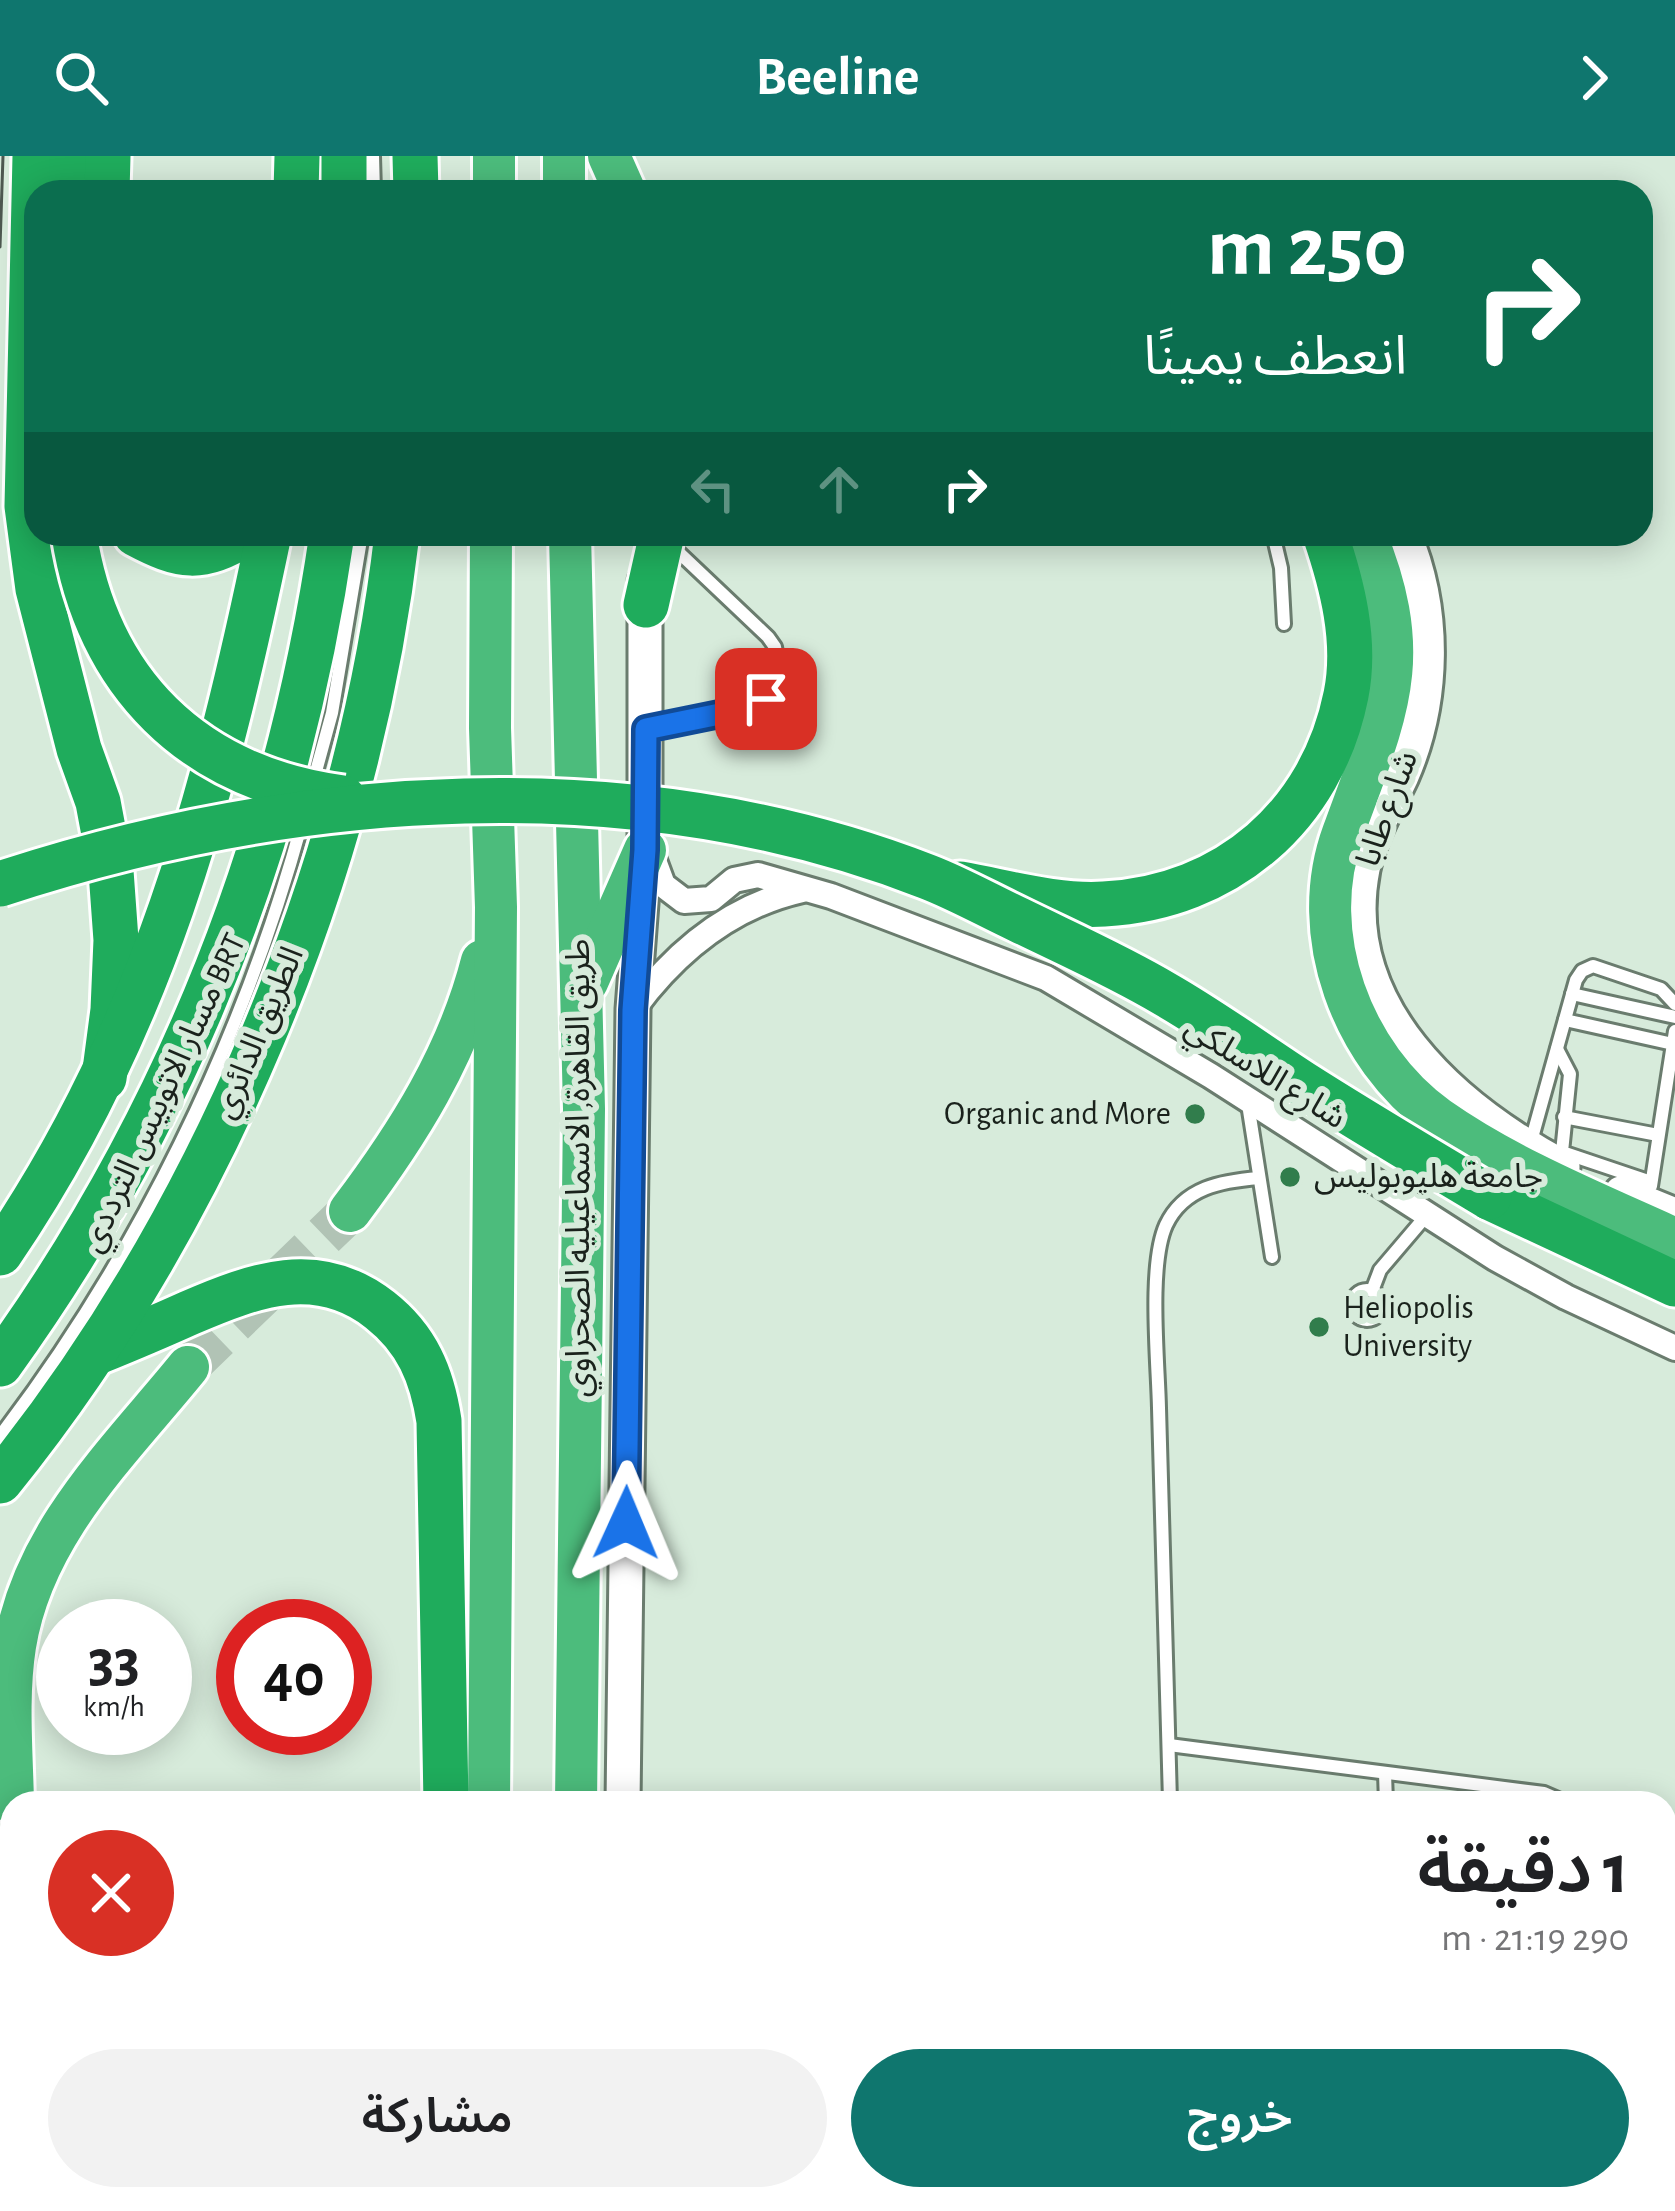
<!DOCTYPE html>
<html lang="ar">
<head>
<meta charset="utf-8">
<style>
	body { margin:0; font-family:"Alegreya Sans","Noto Sans Arabic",sans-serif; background:#f2f2f2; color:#202124; direction:rtl; height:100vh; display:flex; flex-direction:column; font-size:45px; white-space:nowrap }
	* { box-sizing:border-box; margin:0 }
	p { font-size:39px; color:#757577 }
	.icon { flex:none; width:66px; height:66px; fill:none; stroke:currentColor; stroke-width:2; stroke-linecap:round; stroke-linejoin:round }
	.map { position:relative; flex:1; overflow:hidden; direction:ltr }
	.drawer { position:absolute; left:0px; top:1635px; width:1677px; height:420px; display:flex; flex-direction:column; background:#fff; border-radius:36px 36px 0 0; box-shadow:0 6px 30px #0003; direction:rtl }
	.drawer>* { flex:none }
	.guide { position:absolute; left:24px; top:24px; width:1629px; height:366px; border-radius:36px; box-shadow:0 6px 30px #0003; direction:rtl; background:#0b6e4f; color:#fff; overflow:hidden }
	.speed { position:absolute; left:36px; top:1443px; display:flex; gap:24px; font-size:60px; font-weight:700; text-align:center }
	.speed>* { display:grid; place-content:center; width:156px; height:156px; border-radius:50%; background:#fff; box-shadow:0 6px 30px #0003; line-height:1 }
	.speed small { font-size:30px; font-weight:400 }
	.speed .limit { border:18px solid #d22; background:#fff; color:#111 }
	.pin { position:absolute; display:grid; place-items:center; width:102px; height:102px; color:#fff; margin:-51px; border-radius:24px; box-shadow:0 6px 18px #0006 }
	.me { position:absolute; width:132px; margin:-66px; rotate:1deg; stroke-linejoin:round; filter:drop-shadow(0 0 9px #0008) }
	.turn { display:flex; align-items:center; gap:42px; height:252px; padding:0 48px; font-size:54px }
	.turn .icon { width:156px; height:156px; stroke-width:2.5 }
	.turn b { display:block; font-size:84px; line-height:102px }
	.lanes { display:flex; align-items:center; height:114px; padding:0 48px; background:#0003; justify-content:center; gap:60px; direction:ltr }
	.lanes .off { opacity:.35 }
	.round { display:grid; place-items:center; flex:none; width:126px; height:126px; border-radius:63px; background:#f2f2f2 }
	.head { display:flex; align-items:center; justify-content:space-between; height:204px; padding:0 48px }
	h1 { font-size:72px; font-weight:600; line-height:90px }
	.primary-button { display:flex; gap:24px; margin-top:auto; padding:24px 48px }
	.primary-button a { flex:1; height:138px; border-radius:72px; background:#0f766e; color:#fff; font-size:48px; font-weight:600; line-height:138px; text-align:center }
	.primary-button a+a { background:#f2f2f2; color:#202124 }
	header { display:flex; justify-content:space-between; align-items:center; height:156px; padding:0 48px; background:#0f766e; color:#fff; font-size:54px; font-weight:600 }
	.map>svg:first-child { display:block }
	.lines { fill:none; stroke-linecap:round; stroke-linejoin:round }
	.trunk-tunnel { stroke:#b1c3b5; stroke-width:42; stroke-dasharray:42 21; stroke-linecap:butt }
	.service-casing { stroke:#6a7c6e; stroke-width:18 }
	.minor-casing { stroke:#6a7c6e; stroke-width:30 }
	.tertiary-casing { stroke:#6a7c6e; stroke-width:39 }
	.trunk-casing { stroke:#fff; stroke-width:48 }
	.motorway-casing { stroke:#fff; stroke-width:51 }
	.service { stroke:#fff; stroke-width:12 }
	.minor { stroke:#fff; stroke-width:24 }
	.tertiary { stroke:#fff; stroke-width:33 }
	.trunk { stroke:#4cbc7c; stroke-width:42 }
	.motorway { stroke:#1fac5c; stroke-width:45 }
	.tram { stroke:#4d5850; stroke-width:3 }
	.motorway-bridge-casing { stroke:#fff; stroke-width:51; stroke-linecap:butt }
	.motorway-bridge { stroke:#1fac5c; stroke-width:45 }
	.route-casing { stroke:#114b97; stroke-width:30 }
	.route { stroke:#1a73e8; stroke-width:21 }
	.poi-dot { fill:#317d4c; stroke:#d7ebdb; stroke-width:4.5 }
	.labels { text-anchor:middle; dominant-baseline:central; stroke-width:12; stroke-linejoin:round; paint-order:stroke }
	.street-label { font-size:33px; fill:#1a221c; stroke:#d7ebdb }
	.poi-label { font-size:33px; fill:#1a221c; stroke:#d7ebdb; text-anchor:start }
</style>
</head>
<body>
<header><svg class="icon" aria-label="forward" viewBox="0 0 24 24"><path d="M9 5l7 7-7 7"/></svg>Beeline<svg class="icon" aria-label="search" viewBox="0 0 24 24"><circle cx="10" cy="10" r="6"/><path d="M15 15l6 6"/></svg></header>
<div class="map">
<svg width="1675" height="2055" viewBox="0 0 1675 2055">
	<rect width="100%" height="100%" fill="#d7ebdb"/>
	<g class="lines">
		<polyline class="trunk-tunnel" points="188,1211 350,1055"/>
		<defs>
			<g id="service">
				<polyline points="373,0 374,36"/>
				<polyline points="1273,378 1281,412 1284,468"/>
				<polyline points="646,573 759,550 780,517 775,491 768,481 671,389"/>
				<polyline points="312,630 332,557 362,378"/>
				<polyline points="1572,838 1675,861"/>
				<polyline points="1565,864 1673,888"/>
				<polyline points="1557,893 1570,918 1562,996 1651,1026"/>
				<polyline points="1248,948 1272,1101"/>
				<polyline points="1564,961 1658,979"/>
				<polyline points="1530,989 1576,824 1582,815 1593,810 1661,833 1675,848"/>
				<polyline points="1651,1030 1675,875"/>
				<circle cx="1367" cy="1149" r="15"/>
				<polyline points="1372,1135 1380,1114 1426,1060"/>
				<path d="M0,1280C138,1099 242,886 302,667"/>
				<polyline points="1169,1589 1544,1637 1567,1647"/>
				<polyline points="1385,1617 1386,1647"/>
				<path d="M1170,1647C1167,1515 1163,1383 1159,1252C1158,1205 1148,1109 1166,1069C1184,1031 1222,1025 1259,1022"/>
				<polyline points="1579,2055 1579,2043"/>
			</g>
			<g id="minor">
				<polyline points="649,691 663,729 684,745 711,743 734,724 758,719 831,740 1046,822 1211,920 1495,1102 1566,1141 1675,1192"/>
				<path d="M634,852C677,794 731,750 802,734"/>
			</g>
			<g id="tertiary">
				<path d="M1404,378C1436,454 1435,544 1402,620C1388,650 1370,679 1363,713C1336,851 1453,952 1563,1011"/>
				<polyline points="1621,1037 1675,1059"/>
				<polyline points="623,1647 633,853 645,694 645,425"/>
			</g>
			<g id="trunk">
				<polyline points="564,0 564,36"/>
				<polyline points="609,0 625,36"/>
				<polyline points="494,36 494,0"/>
				<polyline points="570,378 584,953 576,1647"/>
				<path d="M1365,378C1417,504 1386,558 1343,677C1306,778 1352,900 1438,962C1509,1012 1596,1047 1675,1083"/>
				<polyline points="587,826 645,694"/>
				<path d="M350,1055C408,978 458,899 482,805"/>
				<path d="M13,1647C12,1596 7,1541 15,1490C33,1377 119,1296 188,1211"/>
				<polyline points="489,1647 496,751 490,572 491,378"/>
				<polyline points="196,2043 215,2055"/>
				<polyline points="661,2043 663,2048"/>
				<polyline points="561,2055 561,2043"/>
			</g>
			<g id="motorway">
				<polyline points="35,0 27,350 38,433 79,593 98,646 111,715 116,784 113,854 104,922"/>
				<polyline points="72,0 72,36"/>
				<polyline points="344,0 344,36"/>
				<polyline points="415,0 416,36"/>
				<polyline points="107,36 108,0"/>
				<polyline points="296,36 297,0"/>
				<path d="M136,378C181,402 201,405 245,378"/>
				<polyline points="646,449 662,378"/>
				<path d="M960,728C1006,736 1056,751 1104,748C1227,742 1322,659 1346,539C1357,485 1342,428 1325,378"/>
				<polyline points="1489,1041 1675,1128"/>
				<path d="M0,1097C152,875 215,638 269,378"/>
				<path d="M95,1197C127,1184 158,1171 189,1157C254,1129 318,1105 380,1154C417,1183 432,1219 439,1265L446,1647"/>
				<path d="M0,1208C179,960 288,680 332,378"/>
				<path d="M0,1325C212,1062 358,714 397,378"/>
				<polyline points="0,2000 12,2004"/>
				<polyline points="141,2043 181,2055"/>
				<polyline points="475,2043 477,2055"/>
			</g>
		</defs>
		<use href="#service" class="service-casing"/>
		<use href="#minor" class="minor-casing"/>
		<use href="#tertiary" class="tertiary-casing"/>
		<use href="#trunk" class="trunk-casing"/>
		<use href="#motorway" class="motorway-casing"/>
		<use href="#service" class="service"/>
		<use href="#minor" class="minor"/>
		<use href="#tertiary" class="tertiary"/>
		<use href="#trunk" class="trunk"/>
		<use href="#motorway" class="motorway"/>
		<polyline class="tram" points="0,91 3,0"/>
		<defs>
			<g id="motorway-bridge">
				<path d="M74,378C97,527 192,622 343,642"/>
				<path d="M0,728C296,631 633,606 928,721C959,733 989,750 1019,764C1068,788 1118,810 1165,838C1212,865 1256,897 1302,927C1363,966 1426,1003 1489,1041"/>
			</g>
		</defs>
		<use href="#motorway-bridge" class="motorway-bridge-casing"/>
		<use href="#motorway-bridge" class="motorway-bridge"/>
	</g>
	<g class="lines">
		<defs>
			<polyline id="route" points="626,1367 633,854 645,694 646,573 759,550 766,543"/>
		</defs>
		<use href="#route" class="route-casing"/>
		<use href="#route" class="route"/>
	</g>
	<g class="poi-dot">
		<circle cx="1195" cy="958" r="12"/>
		<circle cx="1290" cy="1021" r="12"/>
		<circle cx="1319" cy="1171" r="12"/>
	</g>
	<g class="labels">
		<g class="street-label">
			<text transform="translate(1388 653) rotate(-70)">شارع طابا</text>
			<text transform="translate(259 877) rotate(-67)">الطريق الدائري</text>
			<text transform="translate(1265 917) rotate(32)">شارع اللاسلكي</text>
			<text transform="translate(164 937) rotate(-65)">مسار الاتوبيس الترددي BRT</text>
			<text transform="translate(579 1012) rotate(-90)">طريق القاهرة, الاسماعيليه الصحراوي</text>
		</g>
		<g class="poi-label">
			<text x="1171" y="958" text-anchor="end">Organic and More</text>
			<text x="1314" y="1021">جامعة هليوبوليس</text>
			<text x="1343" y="1152">Heliopolis<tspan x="1343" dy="38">University</tspan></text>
		</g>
	</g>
</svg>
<div class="speed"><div>33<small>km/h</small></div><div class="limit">40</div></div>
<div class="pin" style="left:766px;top:543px;background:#d93025"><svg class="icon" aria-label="arrive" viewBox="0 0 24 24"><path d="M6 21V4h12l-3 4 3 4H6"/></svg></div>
<svg class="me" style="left:626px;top:1367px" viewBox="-20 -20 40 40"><path d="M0-17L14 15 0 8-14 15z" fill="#1a73e8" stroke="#fff" stroke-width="4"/></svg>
<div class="guide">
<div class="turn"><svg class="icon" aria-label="right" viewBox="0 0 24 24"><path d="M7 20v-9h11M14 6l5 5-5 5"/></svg><div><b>250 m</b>انعطف يمينًا</div></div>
<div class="lanes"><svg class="icon off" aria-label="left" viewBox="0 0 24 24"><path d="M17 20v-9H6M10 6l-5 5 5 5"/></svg><svg class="icon off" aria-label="ahead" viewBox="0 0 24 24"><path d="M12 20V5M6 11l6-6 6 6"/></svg><svg class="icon" aria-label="right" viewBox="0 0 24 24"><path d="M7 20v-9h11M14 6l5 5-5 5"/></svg></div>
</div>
<section class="drawer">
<div class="head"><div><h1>1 دقيقة</h1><p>290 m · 21:19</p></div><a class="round" style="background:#d93025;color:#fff"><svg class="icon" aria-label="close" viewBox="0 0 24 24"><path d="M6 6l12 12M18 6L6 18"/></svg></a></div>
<div class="primary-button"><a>خروج</a><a>مشاركة</a></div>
</section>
</div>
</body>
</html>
